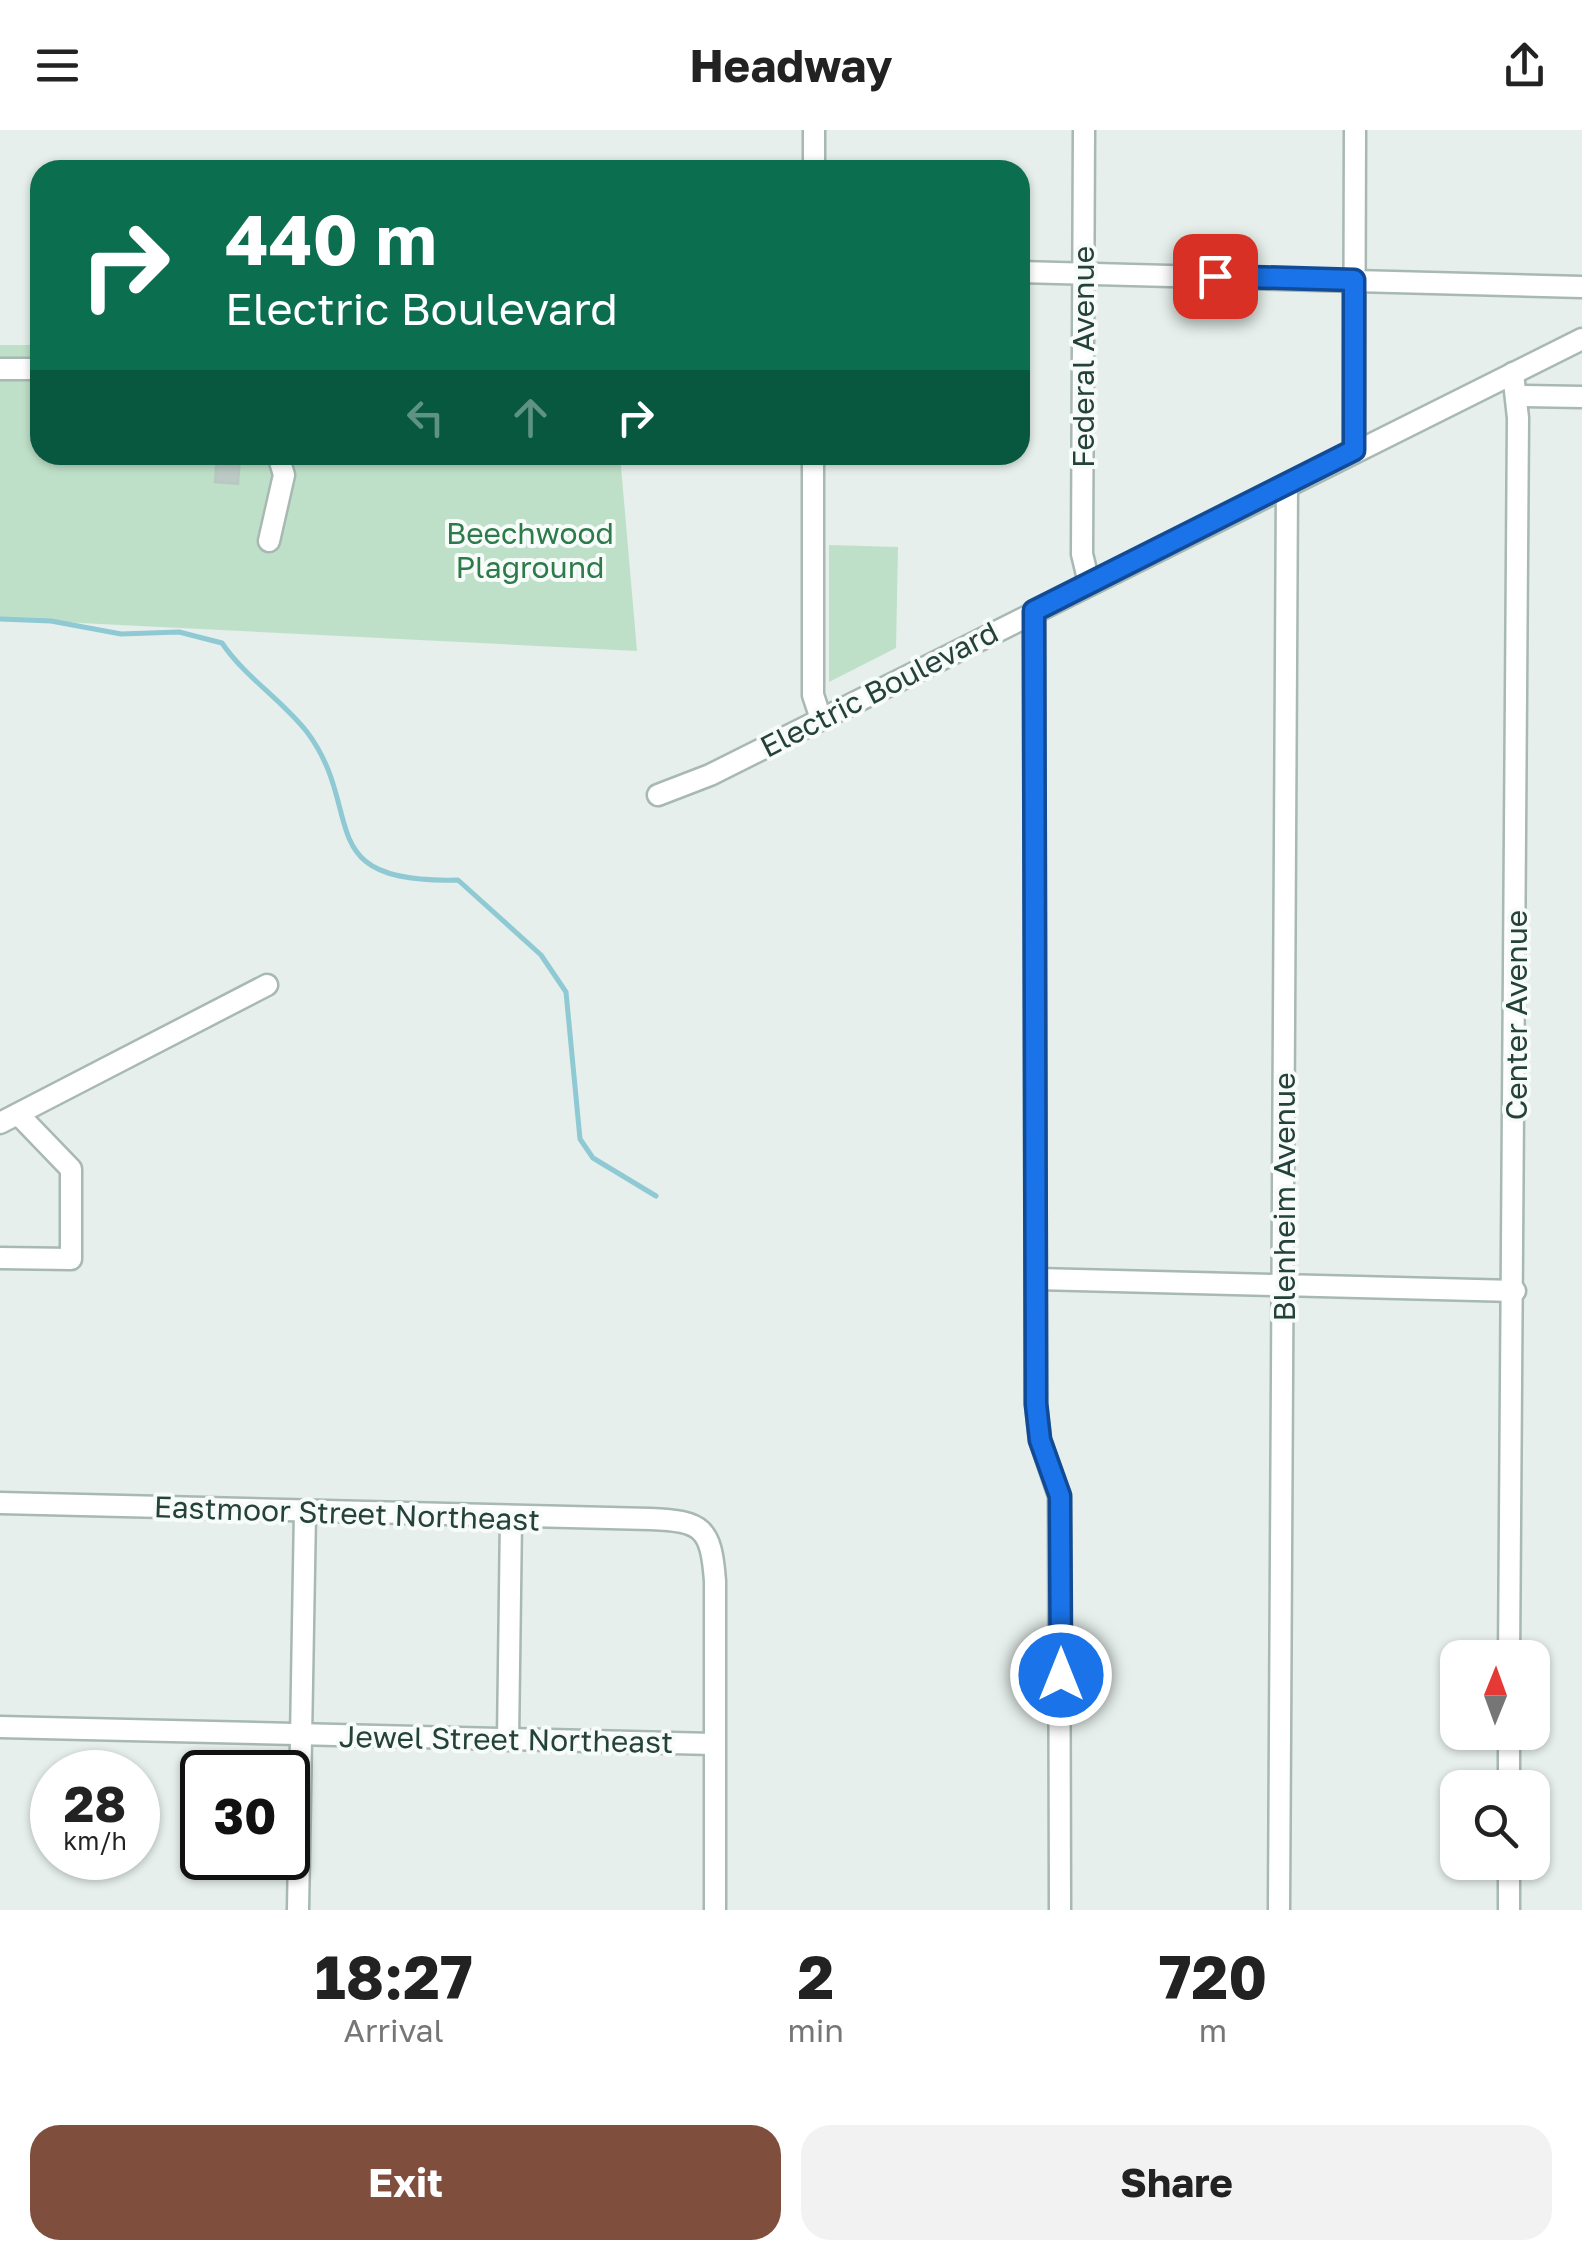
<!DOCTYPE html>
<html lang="en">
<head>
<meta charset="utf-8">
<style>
	body { margin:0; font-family:"Golos Text",sans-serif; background:#f2f2f2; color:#222; height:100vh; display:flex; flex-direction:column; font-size:38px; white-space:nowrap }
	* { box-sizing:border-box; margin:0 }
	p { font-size:32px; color:#767676 }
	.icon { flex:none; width:55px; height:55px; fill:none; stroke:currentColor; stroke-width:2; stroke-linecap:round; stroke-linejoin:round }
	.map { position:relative; height:1780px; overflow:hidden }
	.panel { display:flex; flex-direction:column; background:#fff; flex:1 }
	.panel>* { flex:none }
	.hud { position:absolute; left:30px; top:30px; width:1000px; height:305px; border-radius:30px; box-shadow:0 2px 8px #0004; background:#0b6e4f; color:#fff; overflow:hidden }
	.needle { width:65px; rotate:1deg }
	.controls { position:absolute; left:1440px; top:1510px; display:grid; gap:20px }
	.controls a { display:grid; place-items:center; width:110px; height:110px; border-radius:20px; background:#fff; box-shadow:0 2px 8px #0004; font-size:50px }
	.speed { position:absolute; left:30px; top:1620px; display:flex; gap:20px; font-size:50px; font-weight:700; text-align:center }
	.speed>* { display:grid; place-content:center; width:130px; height:130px; border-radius:50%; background:#fff; box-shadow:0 2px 8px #0004; line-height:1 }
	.speed small { font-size:25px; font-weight:400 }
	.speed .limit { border:5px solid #111; border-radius:15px; background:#fff; color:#111 }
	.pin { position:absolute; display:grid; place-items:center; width:85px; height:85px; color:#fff; margin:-42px; border-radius:20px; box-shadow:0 5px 15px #0006 }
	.me { position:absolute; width:110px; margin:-55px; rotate:0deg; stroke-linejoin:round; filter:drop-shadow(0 0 8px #0008) }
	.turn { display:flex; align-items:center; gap:35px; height:210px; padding:0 30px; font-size:45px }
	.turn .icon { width:130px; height:130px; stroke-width:2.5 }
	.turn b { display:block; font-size:70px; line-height:85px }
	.lanes { display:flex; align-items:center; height:95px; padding:0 30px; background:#0003; justify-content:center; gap:50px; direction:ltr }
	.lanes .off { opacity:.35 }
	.eta { display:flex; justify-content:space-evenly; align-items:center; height:170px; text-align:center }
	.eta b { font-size:60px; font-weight:700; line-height:70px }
	.action { display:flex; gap:20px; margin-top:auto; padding:20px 30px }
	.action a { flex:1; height:115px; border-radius:30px; background:#804e3d; color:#fff; font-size:40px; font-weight:700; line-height:115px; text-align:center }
	.action a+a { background:#f2f2f2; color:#222 }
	header { display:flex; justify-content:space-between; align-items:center; height:130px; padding:0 30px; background:#fff; font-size:45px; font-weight:700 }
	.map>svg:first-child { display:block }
	.green { fill:#bfe0c8 }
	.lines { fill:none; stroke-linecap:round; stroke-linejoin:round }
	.stream { stroke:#8ec9d4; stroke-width:5 }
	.building { fill:#bbcac4; stroke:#b8c9c2; stroke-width:2.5 }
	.minor-casing { stroke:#a8b8b2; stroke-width:25 }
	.minor { stroke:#fff; stroke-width:20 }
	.route-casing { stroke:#114b97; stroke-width:25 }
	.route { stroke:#1a73e8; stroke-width:18 }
	.labels { text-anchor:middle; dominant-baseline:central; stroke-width:8; stroke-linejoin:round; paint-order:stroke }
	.street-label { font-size:30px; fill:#24423a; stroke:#f7fbf9 }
	.park-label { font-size:30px; fill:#2d7a4b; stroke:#f7fbf9 }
</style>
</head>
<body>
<header><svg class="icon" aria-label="menu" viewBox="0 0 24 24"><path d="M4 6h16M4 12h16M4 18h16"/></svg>Headway<svg class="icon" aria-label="share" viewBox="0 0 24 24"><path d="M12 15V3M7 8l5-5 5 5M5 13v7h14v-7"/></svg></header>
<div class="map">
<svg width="1582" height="1780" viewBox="0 0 1582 1780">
	<rect width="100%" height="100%" fill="#e6efeb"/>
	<g class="green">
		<polygon points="0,215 40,215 40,325 620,325 637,521 0,489"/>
		<polygon points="829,415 898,417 896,518 829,552"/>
	</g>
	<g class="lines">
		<path class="stream" d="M0,489L51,491L121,504L179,502L222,513C245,547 281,569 307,602C367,682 308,754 458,750L541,825L566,862L580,1009L593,1028L656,1066"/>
	</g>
	<polygon class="building" points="217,325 240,325 238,354 215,352"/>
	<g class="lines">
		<defs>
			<g id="minor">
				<polyline points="1084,0 1082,424 1089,453"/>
				<polyline points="814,40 814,0"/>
				<polyline points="1020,142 1582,157"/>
				<polyline points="0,239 40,239"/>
				<polyline points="1517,266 1582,267"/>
				<polyline points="1354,320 1355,0"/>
				<polyline points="813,325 813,565 821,589"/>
				<polyline points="269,411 284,345 278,325"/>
				<polyline points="1034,481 1036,1274 1040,1310 1059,1366 1060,1780"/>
				<polyline points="658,665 710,645 1582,209"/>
				<polyline points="0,993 267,855"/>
				<polyline points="0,1128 71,1129 71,1039 18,984"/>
				<polyline points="1037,1149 1515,1161"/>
				<path d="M0,1373L650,1389C703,1391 711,1398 715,1451V1780"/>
				<polyline points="1509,1528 1518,288 1513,243"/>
				<polyline points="0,1597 713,1614"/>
				<polyline points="1509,1602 1509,1658"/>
				<polyline points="508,1610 511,1388"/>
				<polyline points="1509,1732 1509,1780"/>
				<polyline points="298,1780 305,1382"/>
				<polyline points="1279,1780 1287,354"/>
			</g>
		</defs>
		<use href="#minor" class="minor-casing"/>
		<use href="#minor" class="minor"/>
	</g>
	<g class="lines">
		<defs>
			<polyline id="route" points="1061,1545 1060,1366 1040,1310 1036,1274 1034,481 1354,320 1354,150 1215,146"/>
		</defs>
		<use href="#route" class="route-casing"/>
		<use href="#route" class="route"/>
	</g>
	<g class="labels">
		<g class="street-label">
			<text transform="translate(1083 227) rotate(-90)">Federal Avenue</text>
			<text transform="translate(879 559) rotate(-27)">Electric Boulevard</text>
			<text transform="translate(1516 885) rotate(-90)">Center Avenue</text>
			<text transform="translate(1284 1067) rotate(-90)">Blenheim Avenue</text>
			<text transform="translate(347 1383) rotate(2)">Eastmoor Street Northeast</text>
			<text transform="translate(506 1609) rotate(1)">Jewel Street Northeast</text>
		</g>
		<g class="park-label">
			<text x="530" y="403">Beechwood<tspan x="530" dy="34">Plaground</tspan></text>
		</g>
	</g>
</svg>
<div class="controls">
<a><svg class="needle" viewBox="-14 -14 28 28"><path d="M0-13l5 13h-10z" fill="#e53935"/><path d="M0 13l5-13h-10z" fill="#767676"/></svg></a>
<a><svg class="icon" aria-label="search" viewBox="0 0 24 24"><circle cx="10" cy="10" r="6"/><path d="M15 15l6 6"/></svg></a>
</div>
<div class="speed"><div>28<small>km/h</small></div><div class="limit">30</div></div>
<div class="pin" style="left:1215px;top:146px;background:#d93025"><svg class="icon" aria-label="arrive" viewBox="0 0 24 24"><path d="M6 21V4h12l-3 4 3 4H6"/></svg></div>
<svg class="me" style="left:1061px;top:1545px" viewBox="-20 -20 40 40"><circle r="17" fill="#1a73e8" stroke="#fff" stroke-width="3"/><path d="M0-11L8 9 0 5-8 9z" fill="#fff"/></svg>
<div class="hud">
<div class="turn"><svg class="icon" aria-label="right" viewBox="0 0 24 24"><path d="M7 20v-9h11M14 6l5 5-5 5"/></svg><div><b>440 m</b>Electric Boulevard</div></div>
<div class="lanes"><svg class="icon off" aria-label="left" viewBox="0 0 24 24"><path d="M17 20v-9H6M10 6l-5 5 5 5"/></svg><svg class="icon off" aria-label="ahead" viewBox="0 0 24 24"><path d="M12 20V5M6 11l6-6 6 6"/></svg><svg class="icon" aria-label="right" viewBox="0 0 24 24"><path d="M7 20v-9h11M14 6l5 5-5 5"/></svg></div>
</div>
</div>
<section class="panel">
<div class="eta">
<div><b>18:27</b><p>Arrival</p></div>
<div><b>2</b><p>min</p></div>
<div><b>720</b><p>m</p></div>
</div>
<div class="action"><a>Exit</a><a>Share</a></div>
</section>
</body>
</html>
